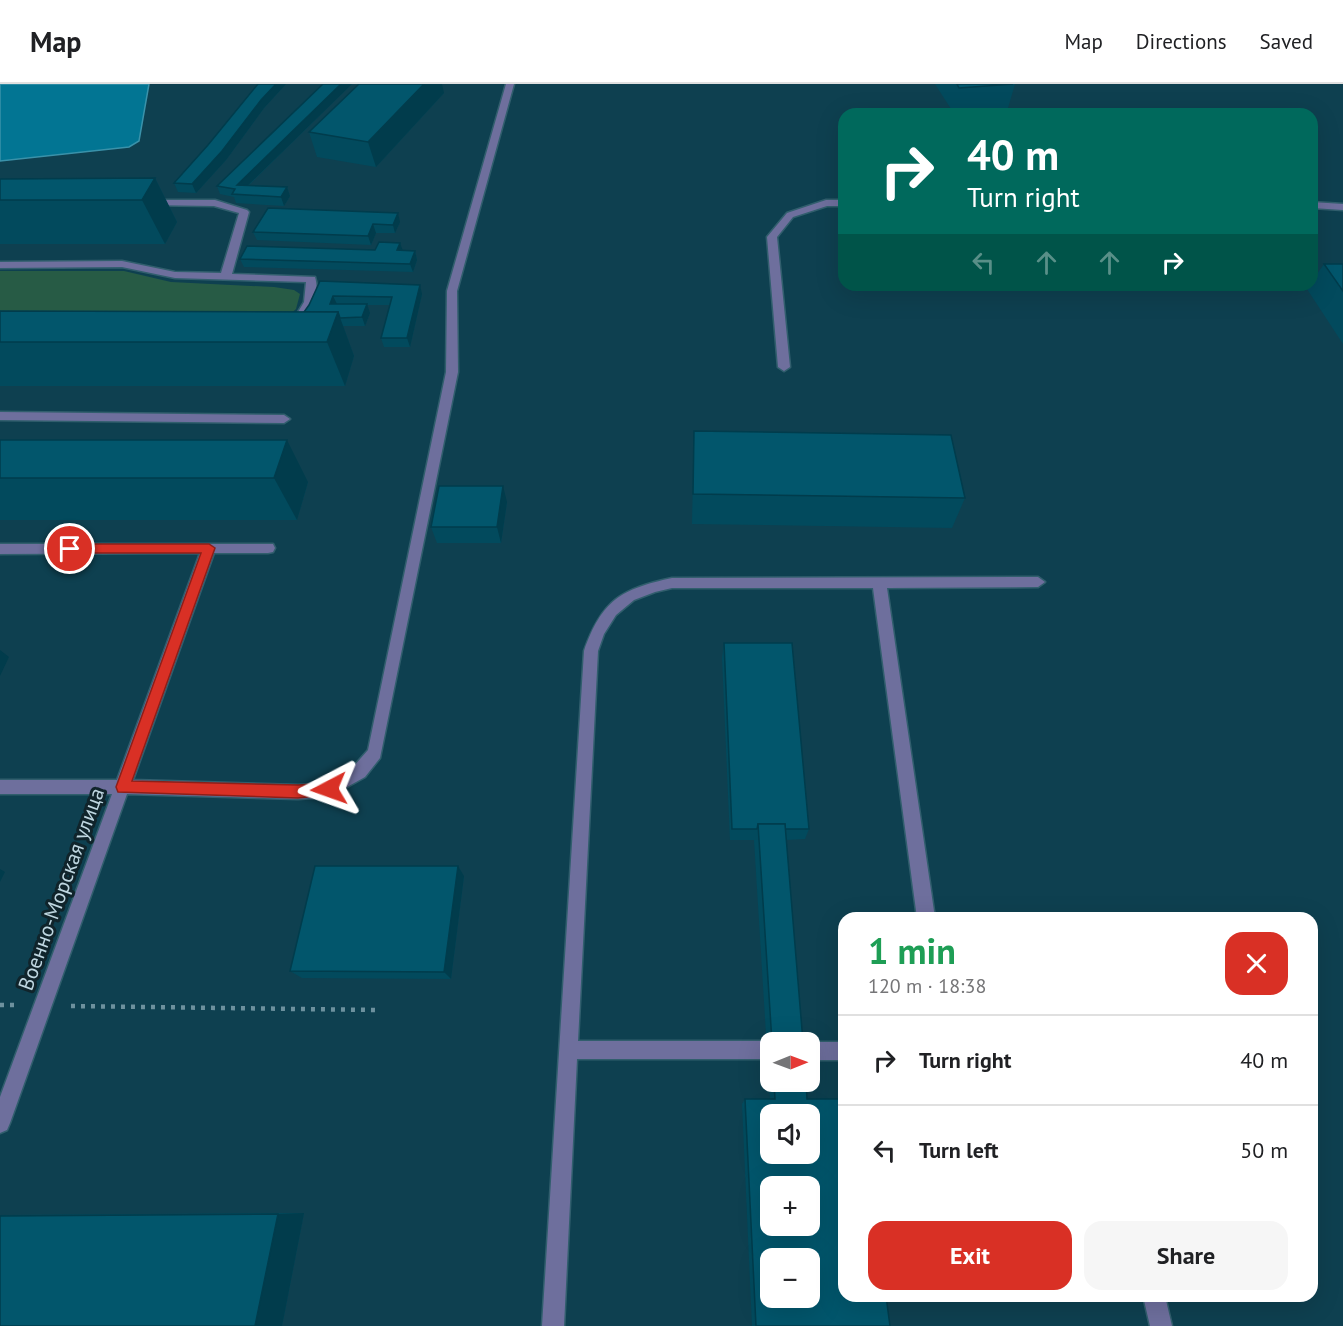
<!DOCTYPE html>
<html lang="en">
<head>
<meta charset="utf-8">
<style>
	body { margin:0; font-family:"PT Sans",sans-serif; background:#f6f6f6; color:#202124; height:100vh; display:flex; flex-direction:column; font-size:22px; white-space:nowrap }
	* { box-sizing:border-box; margin:0 }
	p { font-size:20px; color:#757577 }
	.icon { flex:none; width:33px; height:33px; fill:none; stroke:currentColor; stroke-width:2; stroke-linecap:round; stroke-linejoin:round }
	.map { position:relative; flex:1; overflow:hidden }
	.panel { position:absolute; left:838px; top:828px; width:480px; height:390px; display:flex; flex-direction:column; background:#fff; border-radius:18px; box-shadow:0 6px 24px #0002 }
	.panel>* { flex:none }
	.hud { position:absolute; left:838px; top:24px; width:480px; height:183px; border-radius:18px; box-shadow:0 6px 24px #0002; background:#00695c; color:#fff; overflow:hidden }
	.needle { width:39px; rotate:89deg }
	.fabs { position:absolute; left:760px; top:948px; display:grid; gap:12px }
	.fabs a { display:grid; place-items:center; width:60px; height:60px; border-radius:12px; background:#fff; box-shadow:0 6px 24px #0002; font-size:30px }
	.pin { position:absolute; display:grid; place-items:center; width:51px; height:51px; color:#fff; margin:-26px; border:3px solid #fff; border-radius:50%; box-shadow:0 2px 6px #0007 }
	.me { position:absolute; width:66px; margin:-33px; rotate:266deg; stroke-linejoin:round; filter:drop-shadow(0 0 4px #0008) }
	.turn { display:flex; align-items:center; gap:21px; height:126px; padding:0 30px; font-size:27px }
	.turn .icon { width:78px; height:78px; stroke-width:2.5 }
	.turn b { display:block; font-size:42px; line-height:51px }
	.lanes { display:flex; align-items:center; height:57px; padding:0 30px; background:#0003; justify-content:center; gap:30px; direction:ltr }
	.lanes .off { opacity:.35 }
	.round { display:grid; place-items:center; flex:none; width:63px; height:63px; border-radius:18px; background:#f6f6f6 }
	.summary { display:flex; align-items:center; justify-content:space-between; height:102px; padding:0 30px }
	h1 { font-size:36px; font-weight:600; line-height:45px; color:#1e9e55 }
	.cta { display:flex; gap:12px; margin-top:auto; padding:12px 30px }
	.cta a { flex:1; height:69px; border-radius:18px; background:#d93025; color:#fff; font-size:24px; font-weight:600; line-height:69px; text-align:center }
	.cta a+a { background:#f6f6f6; color:#202124 }
	ul { padding:0; list-style:none }
	li { display:flex; align-items:center; gap:18px; height:90px; padding:0 30px; border-top:2px solid #e0e0e0 }
	li div { flex:1 }
	li b { display:block; font-size:22px }
	li em { font-style:normal }
	header { display:flex; align-items:center; gap:36px; box-sizing:border-box; height:84px; padding:0 30px; background:#fff; border-bottom:2px solid #e0e0e0 }
	header strong { font-size:28px }
	nav { display:flex; gap:33px; margin-inline-start:auto; font-size:21px }
	.map>svg:first-child { display:block }
	.green { fill:#275b45 }
	.water { fill:#027593; stroke:#3a92aa; stroke-width:1.5 }
	.lines { fill:none; stroke-linecap:round; stroke-linejoin:round }
	.minor-casing { stroke:#315e6d; stroke-width:3 }
	.path { stroke:#6d919e; stroke-width:4.5; stroke-dasharray:4 6; stroke-linecap:butt }
	.minor { fill:#6e6f9d; fill-rule:evenodd }
	.wall { fill:#024a5d }
	.shaded-wall { fill:#013c4c }
	.building { fill:#02566c; stroke:#013c4c; stroke-width:1.5; fill-rule:evenodd }
	.route { fill:#d93025; stroke:#8d1f18; stroke-width:1.5 }
	.labels { text-anchor:middle; dominant-baseline:central; stroke-width:6; stroke-linejoin:round; paint-order:stroke }
	.street-label { font-size:21px; fill:#bed6e0; stroke:#10242b }
</style>
</head>
<body>
<header>
<strong>Map</strong>
<nav><a>Map</a><a>Directions</a><a>Saved</a></nav>
</header>
<div class="map">
<svg width="1343" height="1242" viewBox="0 0 1343 1242">
	<rect width="100%" height="100%" fill="#0e4050"/>
	<polygon class="green" points="0,187 124,187 171,198 274,203 294,206 300,210 296,225 286,234 0,231"/>
	<polygon class="water" points="0,0 149,0 139,57 129,63 0,77"/>
	<g class="lines">
		<defs>
			<g id="minor">
				<polygon points="506,0 514,0 457,207 458,288 380,674 365,693 329,713 298,715 127,710 10,1039 7,1046 0,1049 0,1013 112,710 0,710 0,696 117,696 200,469 0,470 0,460 273,460 275,464 273,468 268,469 214,469 133,696 298,701 327,699 353,683 368,666 446,288 447,207"/>
				<path d="M149,116H215L247,126L249,128L232,190L315,193C320,208 313,235 297,241L292,238L304,218L306,198L175,194L122,183L0,184V178L122,177L175,188L221,189L239,129L214,122L146,121L144,119Z"/>
				<polygon points="826,116 844,116 844,122 827,122 793,133 777,153 790,283 784,287 778,283 767,153 787,129"/>
				<polygon points="1312,118 1343,120 1343,126 1312,124"/>
				<polygon points="0,328 284,331 290,335 284,339 0,336"/>
				<path d="M1038,493L1045,498L1038,503L887,504L935,834H917L873,504H672L655,508L634,516L616,531L604,550L598,567L578,957H771L776,958H771V975H577L564,1242H542L584,567C602,516 621,505 672,494Z"/>
				<polygon points="808,958 844,958 844,976 810,976 810,958"/>
				<polygon points="1143,1212 1165,1212 1172,1242 1150,1242"/>
			</g>
		</defs>
		<use href="#minor" class="minor-casing"/>
		<g class="path">
			<polyline points="0,921 15,921"/>
			<polyline points="71,922 376,926"/>
		</g>
		<use href="#minor" class="minor"/>
	</g>
	<g class="wall">
		<polygon points="258,0 286,0 264,24 226,76 196,109 178,108 174,99 208,61"/>
		<polygon points="323,0 352,0 249,101 287,103 290,112 284,122 236,119 234,113 220,110 217,102"/>
		<polygon points="935,0 1015,0 1008,24 953,28"/>
		<polygon points="444,9 376,83 317,73 309,48"/>
		<polygon points="155,94 177,138 165,160 0,160 0,95"/>
		<polygon points="400,138 395,149 376,149 371,161 257,156 253,148"/>
		<polygon points="400,159 402,167 415,167 417,176 413,188 244,183 240,175 375,166"/>
		<polygon points="1324,180 1343,180 1343,260 1307,205 1310,201 1312,201 1312,197"/>
		<polygon points="320,197 422,210 410,263 384,263 381,254 390,221 367,221 370,229 365,242 343,242 354,272 345,302 0,302 0,227 304,228 309,221"/>
		<polygon points="694,347 965,414 952,444 692,440"/>
		<polygon points="0,356 308,398 297,436 0,436"/>
		<polygon points="507,418 501,459 437,459 431,443"/>
		<polygon points="724,559 809,745 805,755 786,756 803,958 771,958 771,998 806,998 807,1015 890,1242 752,1242 742,1020 745,1015 770,1015 754,756 730,756 722,574"/>
		<polygon points="464,792 451,895 302,894 290,887"/>
		<polygon points="304,1129 282,1242 0,1131"/>
	</g>
	<g class="shaded-wall">
		<polygon points="276,0 286,0 264,24 226,76 196,109 192,100 261,16"/>
		<polygon points="341,0 352,0 240,109 237,101"/>
		<polygon points="424,0 442,0 444,9 376,83 368,58"/>
		<polygon points="155,94 177,138 165,160 142,116"/>
		<polygon points="287,103 290,112 284,122 281,113"/>
		<polygon points="398,129 400,138 395,149 393,141"/>
		<polygon points="373,140 376,149 371,161 368,152"/>
		<polygon points="400,159 403,167 397,166"/>
		<polygon points="415,167 417,176 413,188 410,180"/>
		<polygon points="420,201 422,210 410,263 407,254"/>
		<polygon points="333,212 337,220 330,220"/>
		<polygon points="367,220 370,229 365,242 362,233"/>
		<polygon points="338,228 354,272 345,302 327,258"/>
		<polygon points="287,356 308,398 297,436 274,394"/>
		<polygon points="503,402 507,418 501,459 497,443"/>
		<polygon points="0,566 9,573 0,592"/>
		<polygon points="458,782 464,792 451,895 444,888"/>
		<polygon points="0,785 5,788 0,798"/>
		<polygon points="304,1129 282,1242 255,1242 278,1130"/>
	</g>
	<g class="building">
		<polygon points="258,0 276,0 261,16 222,67 192,100 174,99 208,61"/>
		<polygon points="323,0 341,0 237,101 287,103 281,113 232,110 235,105 217,102"/>
		<polygon points="359,0 424,0 368,58 309,48"/>
		<polygon points="957,0 1013,0 959,4"/>
		<polygon points="155,94 142,116 0,116 0,95"/>
		<polygon points="268,124 398,129 393,141 373,140 368,152 253,148"/>
		<polygon points="379,158 400,159 397,166 415,167 410,180 240,175 247,162 375,166"/>
		<polygon points="1324,180 1343,180 1343,207"/>
		<polygon points="320,197 420,201 407,254 381,254 392,213 333,212 330,220 367,220 362,233 340,234 338,228 304,228 309,221"/>
		<polygon points="0,227 338,228 327,258 0,258"/>
		<polygon points="694,347 951,351 965,414 693,410"/>
		<polygon points="0,356 287,356 274,394 0,394"/>
		<polygon points="439,402 503,402 497,443 431,443"/>
		<polygon points="724,559 792,559 809,745 785,745 785,740 758,740 757,745 732,745"/>
		<polygon points="758,740 785,740 803,958 772,958"/>
		<polygon points="315,782 458,782 444,888 290,887"/>
		<path d="M774,998H806L807,1015H844V1212H886L890,1242H756L745,1015H775ZM771,1030H810V1070H771ZM771,1102H810V1142H771ZM771,1174H810V1214H771Z"/>
		<polygon points="278,1130 255,1242 0,1242 0,1132"/>
	</g>
	<polygon class="route" points="70,460 209,460 215,464 132,697 298,701 329,699 334,701 336,705 334,710 298,714 118,708 116,703 201,469 70,469 64,465"/>
	<g class="labels">
		<g class="street-label">
			<text transform="translate(61 805) rotate(-70)">Военно-Морская улица</text>
		</g>
	</g>
</svg>
<div class="fabs">
<a><svg class="needle" viewBox="-14 -14 28 28"><path d="M0-13l5 13h-10z" fill="#e53935"/><path d="M0 13l5-13h-10z" fill="#757577"/></svg></a>
<a><svg class="icon" aria-label="sound" viewBox="0 0 24 24"><path d="M4 9h4l5-4v14l-5-4H4zM17 9q2 3 0 6"/></svg></a>
<a>+</a>
<a>−</a>
</div>
<div class="pin" style="left:70px;top:465px;background:#d93025"><svg class="icon" aria-label="arrive" viewBox="0 0 24 24"><path d="M6 21V4h12l-3 4 3 4H6"/></svg></div>
<svg class="me" style="left:329px;top:705px" viewBox="-20 -20 40 40"><path d="M0-17L14 15 0 8-14 15z" fill="#d93025" stroke="#fff" stroke-width="4"/></svg>
<div class="hud">
<div class="turn"><svg class="icon" aria-label="right" viewBox="0 0 24 24"><path d="M7 20v-9h11M14 6l5 5-5 5"/></svg><div><b>40 m</b>Turn right</div></div>
<div class="lanes"><svg class="icon off" aria-label="left" viewBox="0 0 24 24"><path d="M17 20v-9H6M10 6l-5 5 5 5"/></svg><svg class="icon off" aria-label="ahead" viewBox="0 0 24 24"><path d="M12 20V5M6 11l6-6 6 6"/></svg><svg class="icon off" aria-label="ahead" viewBox="0 0 24 24"><path d="M12 20V5M6 11l6-6 6 6"/></svg><svg class="icon" aria-label="right" viewBox="0 0 24 24"><path d="M7 20v-9h11M14 6l5 5-5 5"/></svg></div>
</div>
<section class="panel">
<div class="summary"><div><h1>1 min</h1><p>120 m · 18:38</p></div><a class="round" style="background:#d93025;color:#fff"><svg class="icon" aria-label="close" viewBox="0 0 24 24"><path d="M6 6l12 12M18 6L6 18"/></svg></a></div>
<ul>
<li><svg class="icon" aria-label="right" viewBox="0 0 24 24"><path d="M7 20v-9h11M14 6l5 5-5 5"/></svg><div><b>Turn right</b></div><em>40 m</em></li>
<li><svg class="icon" aria-label="left" viewBox="0 0 24 24"><path d="M17 20v-9H6M10 6l-5 5 5 5"/></svg><div><b>Turn left</b></div><em>50 m</em></li>
</ul>
<div class="cta"><a>Exit</a><a>Share</a></div>
</section>
</div>
</body>
</html>
